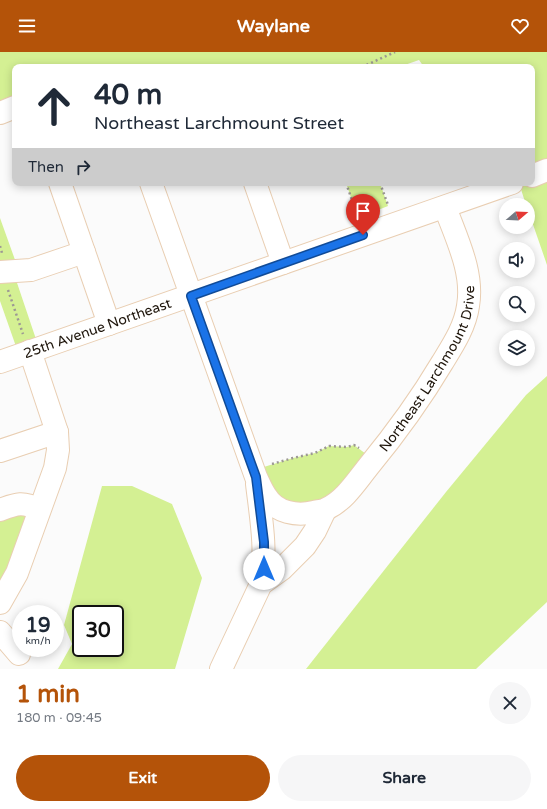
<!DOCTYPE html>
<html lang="en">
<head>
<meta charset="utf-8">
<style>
	body { margin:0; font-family:"Varela Round",sans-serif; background:#f6f6f7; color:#1f2937; height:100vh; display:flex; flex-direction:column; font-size:15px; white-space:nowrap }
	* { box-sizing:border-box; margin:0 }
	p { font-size:13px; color:#747a83 }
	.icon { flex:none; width:22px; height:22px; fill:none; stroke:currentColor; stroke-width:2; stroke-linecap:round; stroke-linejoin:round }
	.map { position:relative; height:617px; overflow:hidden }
	.side { display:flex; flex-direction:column; background:#fff; flex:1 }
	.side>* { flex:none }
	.hud { position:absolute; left:12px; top:12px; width:523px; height:122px; border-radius:8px; box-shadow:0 2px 10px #0003; background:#fff; color:#1f2937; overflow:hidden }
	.needle { width:26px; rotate:71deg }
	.controls { position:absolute; left:499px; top:146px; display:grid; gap:8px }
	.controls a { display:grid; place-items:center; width:36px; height:36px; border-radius:50%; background:#fff; box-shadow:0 2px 10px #0003; font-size:20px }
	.speed { position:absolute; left:12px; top:553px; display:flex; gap:8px; font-size:20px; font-weight:700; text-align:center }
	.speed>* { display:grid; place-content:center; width:52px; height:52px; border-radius:50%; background:#fff; box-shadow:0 2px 10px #0003; line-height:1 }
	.speed small { font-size:10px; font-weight:400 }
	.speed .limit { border:2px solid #111; border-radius:6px; background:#fff; color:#111 }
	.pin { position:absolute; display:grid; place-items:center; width:34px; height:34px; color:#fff; margin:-41px -17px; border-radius:50% 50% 50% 0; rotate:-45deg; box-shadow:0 0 4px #0007 }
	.pin .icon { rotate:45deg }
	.me { position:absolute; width:44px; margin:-22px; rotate:0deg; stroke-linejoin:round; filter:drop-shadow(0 0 3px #0008) }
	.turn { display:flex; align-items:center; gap:14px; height:84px; padding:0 16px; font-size:18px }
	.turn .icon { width:52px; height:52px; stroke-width:2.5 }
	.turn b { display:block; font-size:28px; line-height:34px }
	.then { display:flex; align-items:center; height:38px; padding:0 16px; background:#0003; gap:8px; font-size:15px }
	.round { display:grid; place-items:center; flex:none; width:42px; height:42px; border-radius:21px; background:#f6f6f7 }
	.head { display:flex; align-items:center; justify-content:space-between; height:68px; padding:0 16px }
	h1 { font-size:24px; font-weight:800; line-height:30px; color:#b45309 }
	.action { display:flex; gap:8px; margin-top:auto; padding:8px 16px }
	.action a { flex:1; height:46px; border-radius:24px; background:#b45309; color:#fff; font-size:16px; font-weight:800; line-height:46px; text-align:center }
	.action a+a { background:#f6f6f7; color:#1f2937 }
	header { display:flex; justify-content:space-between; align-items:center; height:52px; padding:0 16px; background:#b45309; color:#fff; font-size:18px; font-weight:800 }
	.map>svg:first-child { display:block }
	.green { fill:#d4f093; fill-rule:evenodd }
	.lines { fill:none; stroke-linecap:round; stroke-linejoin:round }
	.minor-casing { stroke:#e9ceb2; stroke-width:24 }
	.path { stroke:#9c9894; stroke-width:2.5; stroke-dasharray:2 3; stroke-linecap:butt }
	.minor { stroke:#fff; stroke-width:22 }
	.route-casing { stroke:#114b97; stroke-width:10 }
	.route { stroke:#1a73e8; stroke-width:7 }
	.labels { text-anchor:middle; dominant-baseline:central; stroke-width:4; stroke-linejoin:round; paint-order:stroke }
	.street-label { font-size:14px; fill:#1e150b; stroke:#fff }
</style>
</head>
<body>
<header><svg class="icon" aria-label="menu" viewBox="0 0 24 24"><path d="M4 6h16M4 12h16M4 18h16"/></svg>Waylane<svg class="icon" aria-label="heart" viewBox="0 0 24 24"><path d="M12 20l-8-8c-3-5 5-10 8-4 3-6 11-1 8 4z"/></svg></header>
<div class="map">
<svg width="547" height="617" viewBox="0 0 547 617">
	<rect width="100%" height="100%" fill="#fbfbfb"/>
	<g class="green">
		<polygon points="0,0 547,0 547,213 528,158 528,153 526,153 519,131 532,131 532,15 424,15 419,8 399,15 15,15 15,55 0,61"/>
		<polygon points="346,131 380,131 388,154 358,166"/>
		<polygon points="0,166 19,219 13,219 39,296 19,303 0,249"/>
		<polygon points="547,324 547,550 476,617 306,617 446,440 526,343"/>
		<polygon points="354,393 374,408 347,441 293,462 254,418 293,406 315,401 329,394 347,395"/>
		<path d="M102,434H132L172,452L202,526L175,617H58L72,592L64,573ZM81,562H115V596H81Z"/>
		<polygon points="30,453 0,551 0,458"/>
	</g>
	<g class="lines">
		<defs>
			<g id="minor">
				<polyline points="0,61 15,55"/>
				<polyline points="532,124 547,118"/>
				<polyline points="60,131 109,272"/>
				<path id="s1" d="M151,131L256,425C259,431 262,439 266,444C276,461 297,464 314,460C318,459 323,459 326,457C344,449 356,430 368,415C396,381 420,348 442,311C453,293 465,275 468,254C474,220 456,186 445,155"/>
				<polyline points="255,131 283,211"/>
				<polyline points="0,220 31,218 84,200"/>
				<path id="s2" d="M0,310L512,131"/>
				<polyline points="0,399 57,380"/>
				<path d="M257,432C261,466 267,498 261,532"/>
				<path d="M0,458C16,452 23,449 39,458"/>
				<polyline points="0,551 17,521 55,416 58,398 57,380 30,299"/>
				<polyline points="0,580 19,602"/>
				<polyline points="221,617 261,532 282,517 305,494 315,479 325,458"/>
			</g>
		</defs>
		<use href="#minor" class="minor-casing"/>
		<g class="path">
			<polyline points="362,15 395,0"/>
			<polyline points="346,131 358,165"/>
			<polyline points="380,131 388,153"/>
			<polyline points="0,194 2,201"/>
			<polyline points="8,238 23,282"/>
			<polyline points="272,412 293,406 315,401 329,394 347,395 354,393 359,396"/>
		</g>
		<use href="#minor" class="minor"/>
	</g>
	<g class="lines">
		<defs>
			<polyline id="route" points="264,517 264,490 256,425 191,244 363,183"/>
		</defs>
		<use href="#route" class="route-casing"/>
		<use href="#route" class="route"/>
	</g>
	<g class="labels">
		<g class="street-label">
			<text stroke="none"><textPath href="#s2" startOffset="103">25th Avenue Northeast</textPath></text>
			<text stroke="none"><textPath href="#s1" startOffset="577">Northeast Larchmount Drive</textPath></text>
		</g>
	</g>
</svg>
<div class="controls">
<a><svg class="needle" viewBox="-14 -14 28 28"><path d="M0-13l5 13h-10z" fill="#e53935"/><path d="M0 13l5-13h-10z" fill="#747a83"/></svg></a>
<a><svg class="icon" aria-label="sound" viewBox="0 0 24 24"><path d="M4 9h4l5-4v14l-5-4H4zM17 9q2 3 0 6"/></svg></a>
<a><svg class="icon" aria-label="search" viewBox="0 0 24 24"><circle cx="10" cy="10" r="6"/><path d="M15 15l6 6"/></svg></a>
<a><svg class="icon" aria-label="layers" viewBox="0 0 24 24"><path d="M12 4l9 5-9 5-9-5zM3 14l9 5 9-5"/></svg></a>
</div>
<div class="speed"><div>19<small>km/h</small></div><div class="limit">30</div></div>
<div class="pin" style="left:363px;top:183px;background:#d93025"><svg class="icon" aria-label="arrive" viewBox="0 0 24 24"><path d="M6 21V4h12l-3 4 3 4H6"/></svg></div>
<svg class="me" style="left:264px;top:517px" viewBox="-20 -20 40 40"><circle r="19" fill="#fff"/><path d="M0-13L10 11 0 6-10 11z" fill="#1a73e8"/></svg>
<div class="hud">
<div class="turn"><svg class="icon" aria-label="ahead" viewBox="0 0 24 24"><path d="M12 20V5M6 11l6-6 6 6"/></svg><div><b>40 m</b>Northeast Larchmount Street</div></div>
<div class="then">Then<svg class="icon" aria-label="right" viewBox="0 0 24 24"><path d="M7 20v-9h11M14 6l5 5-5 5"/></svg></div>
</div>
</div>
<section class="side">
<div class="head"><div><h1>1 min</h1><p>180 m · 09:45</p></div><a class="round"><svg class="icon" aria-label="close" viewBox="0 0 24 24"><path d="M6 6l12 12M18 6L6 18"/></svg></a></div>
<div class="action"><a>Exit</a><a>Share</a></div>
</section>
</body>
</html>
